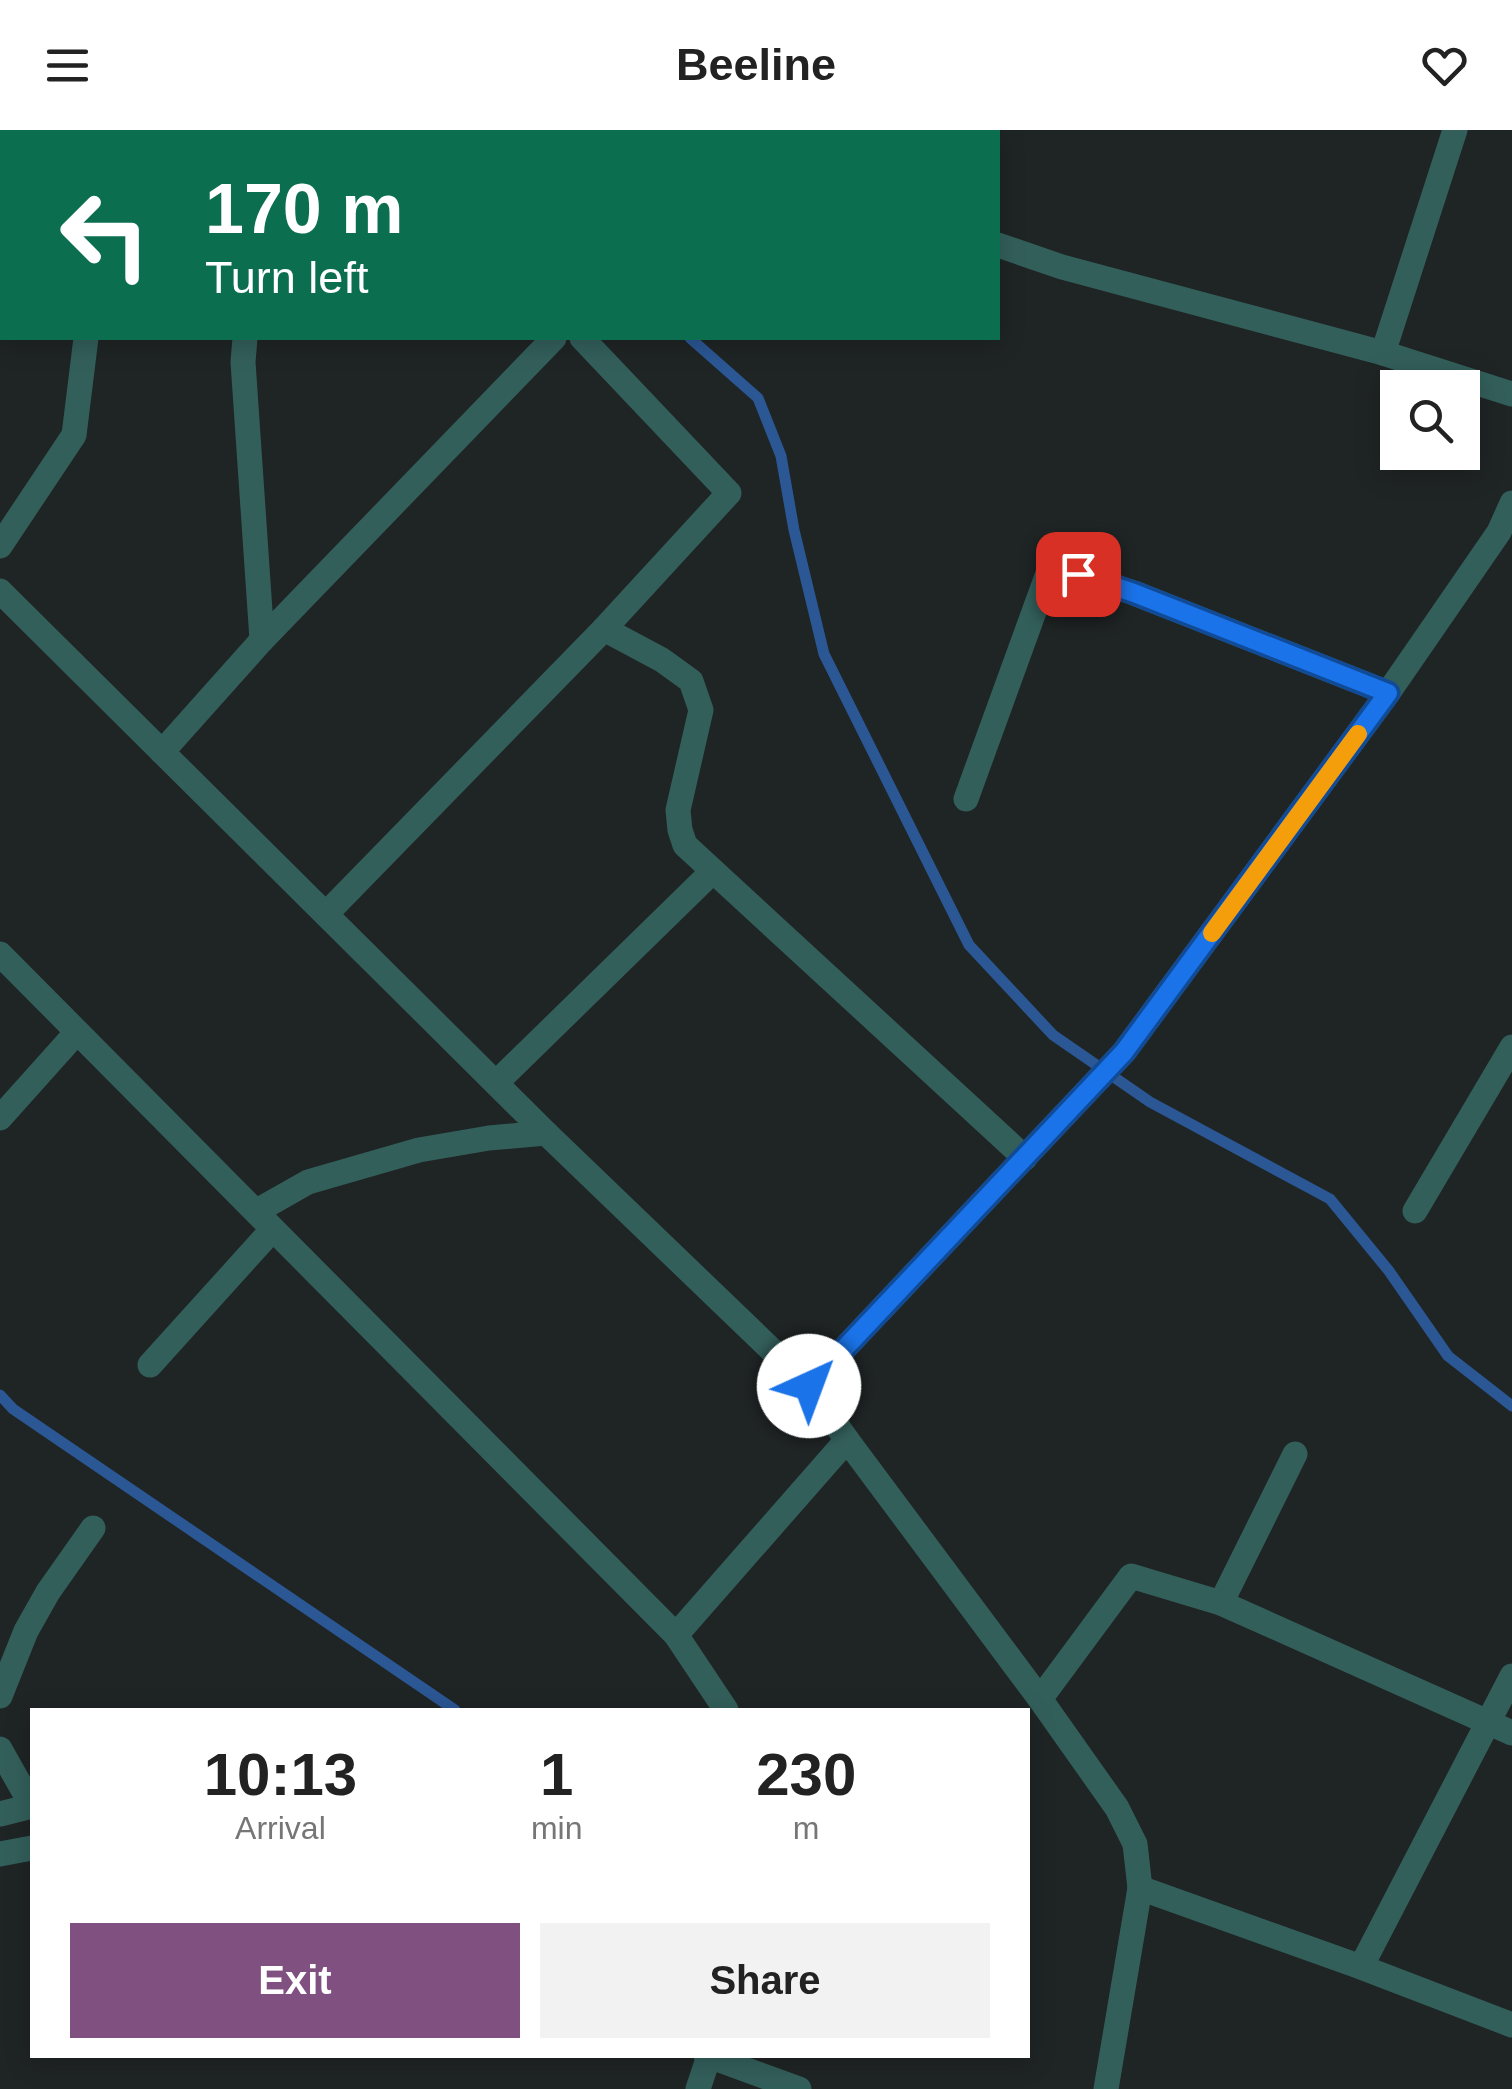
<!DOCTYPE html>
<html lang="en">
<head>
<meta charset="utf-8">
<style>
	body { margin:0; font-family:Helvetica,sans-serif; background:#f2f2f2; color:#222; height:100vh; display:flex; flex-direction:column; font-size:38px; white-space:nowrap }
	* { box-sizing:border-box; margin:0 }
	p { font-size:32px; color:#767676 }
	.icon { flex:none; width:55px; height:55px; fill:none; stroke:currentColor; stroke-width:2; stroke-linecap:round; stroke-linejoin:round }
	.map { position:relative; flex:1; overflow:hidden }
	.details { position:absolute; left:30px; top:1578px; width:1000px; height:350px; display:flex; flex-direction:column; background:#fff; border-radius:0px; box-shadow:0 5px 25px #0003 }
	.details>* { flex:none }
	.guide { position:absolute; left:0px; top:0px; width:1000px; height:210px; box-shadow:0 5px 25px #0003; background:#0b6e4f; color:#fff; overflow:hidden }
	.controls { position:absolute; left:1380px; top:240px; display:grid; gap:20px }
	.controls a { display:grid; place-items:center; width:100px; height:100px; border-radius:0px; background:#fff; box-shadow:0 5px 25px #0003; font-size:50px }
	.pin { position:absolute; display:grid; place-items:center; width:85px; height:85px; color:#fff; margin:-42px; border-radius:20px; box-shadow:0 5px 15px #0006 }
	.me { position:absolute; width:110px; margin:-55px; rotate:43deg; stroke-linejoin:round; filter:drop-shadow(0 0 8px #0008) }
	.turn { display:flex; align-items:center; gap:35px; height:210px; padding:0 40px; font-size:45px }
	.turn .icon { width:130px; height:130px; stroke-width:2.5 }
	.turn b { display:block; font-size:70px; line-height:85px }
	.eta { display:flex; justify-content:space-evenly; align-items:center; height:170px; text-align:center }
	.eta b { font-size:60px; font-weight:600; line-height:70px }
	.cta { display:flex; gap:20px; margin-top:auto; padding:20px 40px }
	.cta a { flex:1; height:115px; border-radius:0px; background:#805180; color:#fff; font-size:40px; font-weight:600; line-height:115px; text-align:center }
	.cta a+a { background:#f2f2f2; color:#222 }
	header { display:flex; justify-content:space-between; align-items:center; height:130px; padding:0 40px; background:#fff; font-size:45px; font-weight:600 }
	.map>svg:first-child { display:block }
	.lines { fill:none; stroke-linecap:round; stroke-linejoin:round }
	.stream { stroke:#2b5794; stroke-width:11 }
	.minor { stroke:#335f5b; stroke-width:25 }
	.route-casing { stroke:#114b97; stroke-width:25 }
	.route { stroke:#1a73e8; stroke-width:18 }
	.slow { stroke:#f59e0b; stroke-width:18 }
</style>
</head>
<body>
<header><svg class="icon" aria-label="menu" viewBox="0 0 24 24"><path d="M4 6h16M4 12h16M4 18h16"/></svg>Beeline<svg class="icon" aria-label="heart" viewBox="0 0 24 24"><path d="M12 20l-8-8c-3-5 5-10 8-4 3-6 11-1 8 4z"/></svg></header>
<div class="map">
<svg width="1512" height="1959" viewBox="0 0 1512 1959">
	<rect width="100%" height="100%" fill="#1f2425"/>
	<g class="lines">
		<g class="stream">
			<polyline points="585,0 586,2"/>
			<polyline points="690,208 758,268 781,326 794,400 824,524 969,815 1053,905 1150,972 1330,1069 1389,1141 1448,1226 1512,1276"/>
			<polyline points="0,1265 13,1279 455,1580"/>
		</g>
		<g class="minor">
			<polyline points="112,2 112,0"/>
			<polyline points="262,2 262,0"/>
			<polyline points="868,2 869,0"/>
			<polyline points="0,101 2,101"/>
			<polyline points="998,115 1062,137 1383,223 1512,264"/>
			<polyline points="245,208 243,232 262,510"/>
			<polyline points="1383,223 1455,0"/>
			<polyline points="0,416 74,305 86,208"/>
			<polyline points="0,461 546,1003 809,1256 1124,922 1388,563 1499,402 1512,373"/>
			<polyline points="604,499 662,530 691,551 701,580 678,680 680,700 685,715 1025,1028"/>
			<polyline points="162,622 262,510 554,208"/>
			<polyline points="966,669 1051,435 1134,463 1388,563"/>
			<polyline points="326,784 604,499 729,363 582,208"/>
			<polyline points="0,824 676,1505 726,1580"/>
			<polyline points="496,953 713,741"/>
			<polyline points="0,988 77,902"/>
			<polyline points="257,1081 308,1052 419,1020 489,1008 546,1003"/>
			<polyline points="1415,1081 1512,917"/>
			<polyline points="150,1235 272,1100"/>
			<polyline points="847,1310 1040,1569 1117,1678 1135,1714 1140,1758 1106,1959"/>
			<polyline points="1221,1473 1295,1324"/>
			<polyline points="676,1505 847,1310 809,1256"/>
			<polyline points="0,1566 26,1501 48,1462 93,1398"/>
			<polyline points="1040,1569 1131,1446 1221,1473 1512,1603"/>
			<polyline points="0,1619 32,1676"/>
			<polyline points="0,1684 32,1676"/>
			<polyline points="0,1724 32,1718"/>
			<polyline points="1140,1758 1361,1837 1512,1895"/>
			<polyline points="1361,1837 1512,1546"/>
			<polyline points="706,1925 799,1959"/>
			<polyline points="698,1959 709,1926"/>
		</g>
	</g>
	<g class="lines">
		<defs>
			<polyline id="route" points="809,1256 1124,922 1388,563 1134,463 1078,444"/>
		</defs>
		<use href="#route" class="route-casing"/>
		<use href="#route" class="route"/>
		<polyline class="slow" points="1212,803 1358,604"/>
	</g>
</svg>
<div class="controls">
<a><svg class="icon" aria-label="search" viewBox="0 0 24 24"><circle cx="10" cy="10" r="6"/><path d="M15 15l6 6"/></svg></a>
</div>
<div class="pin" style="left:1078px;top:444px;background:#d93025"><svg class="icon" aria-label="arrive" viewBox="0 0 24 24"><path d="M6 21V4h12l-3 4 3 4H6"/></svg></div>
<svg class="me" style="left:809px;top:1256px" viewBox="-20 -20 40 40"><circle r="19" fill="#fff"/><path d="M0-13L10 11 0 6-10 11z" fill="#1a73e8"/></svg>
<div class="guide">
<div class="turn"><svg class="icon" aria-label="left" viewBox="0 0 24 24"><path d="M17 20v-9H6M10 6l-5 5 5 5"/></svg><div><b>170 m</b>Turn left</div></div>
</div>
<section class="details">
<div class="eta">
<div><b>10:13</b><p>Arrival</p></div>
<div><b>1</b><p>min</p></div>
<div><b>230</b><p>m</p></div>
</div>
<div class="cta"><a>Exit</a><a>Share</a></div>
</section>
</div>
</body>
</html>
